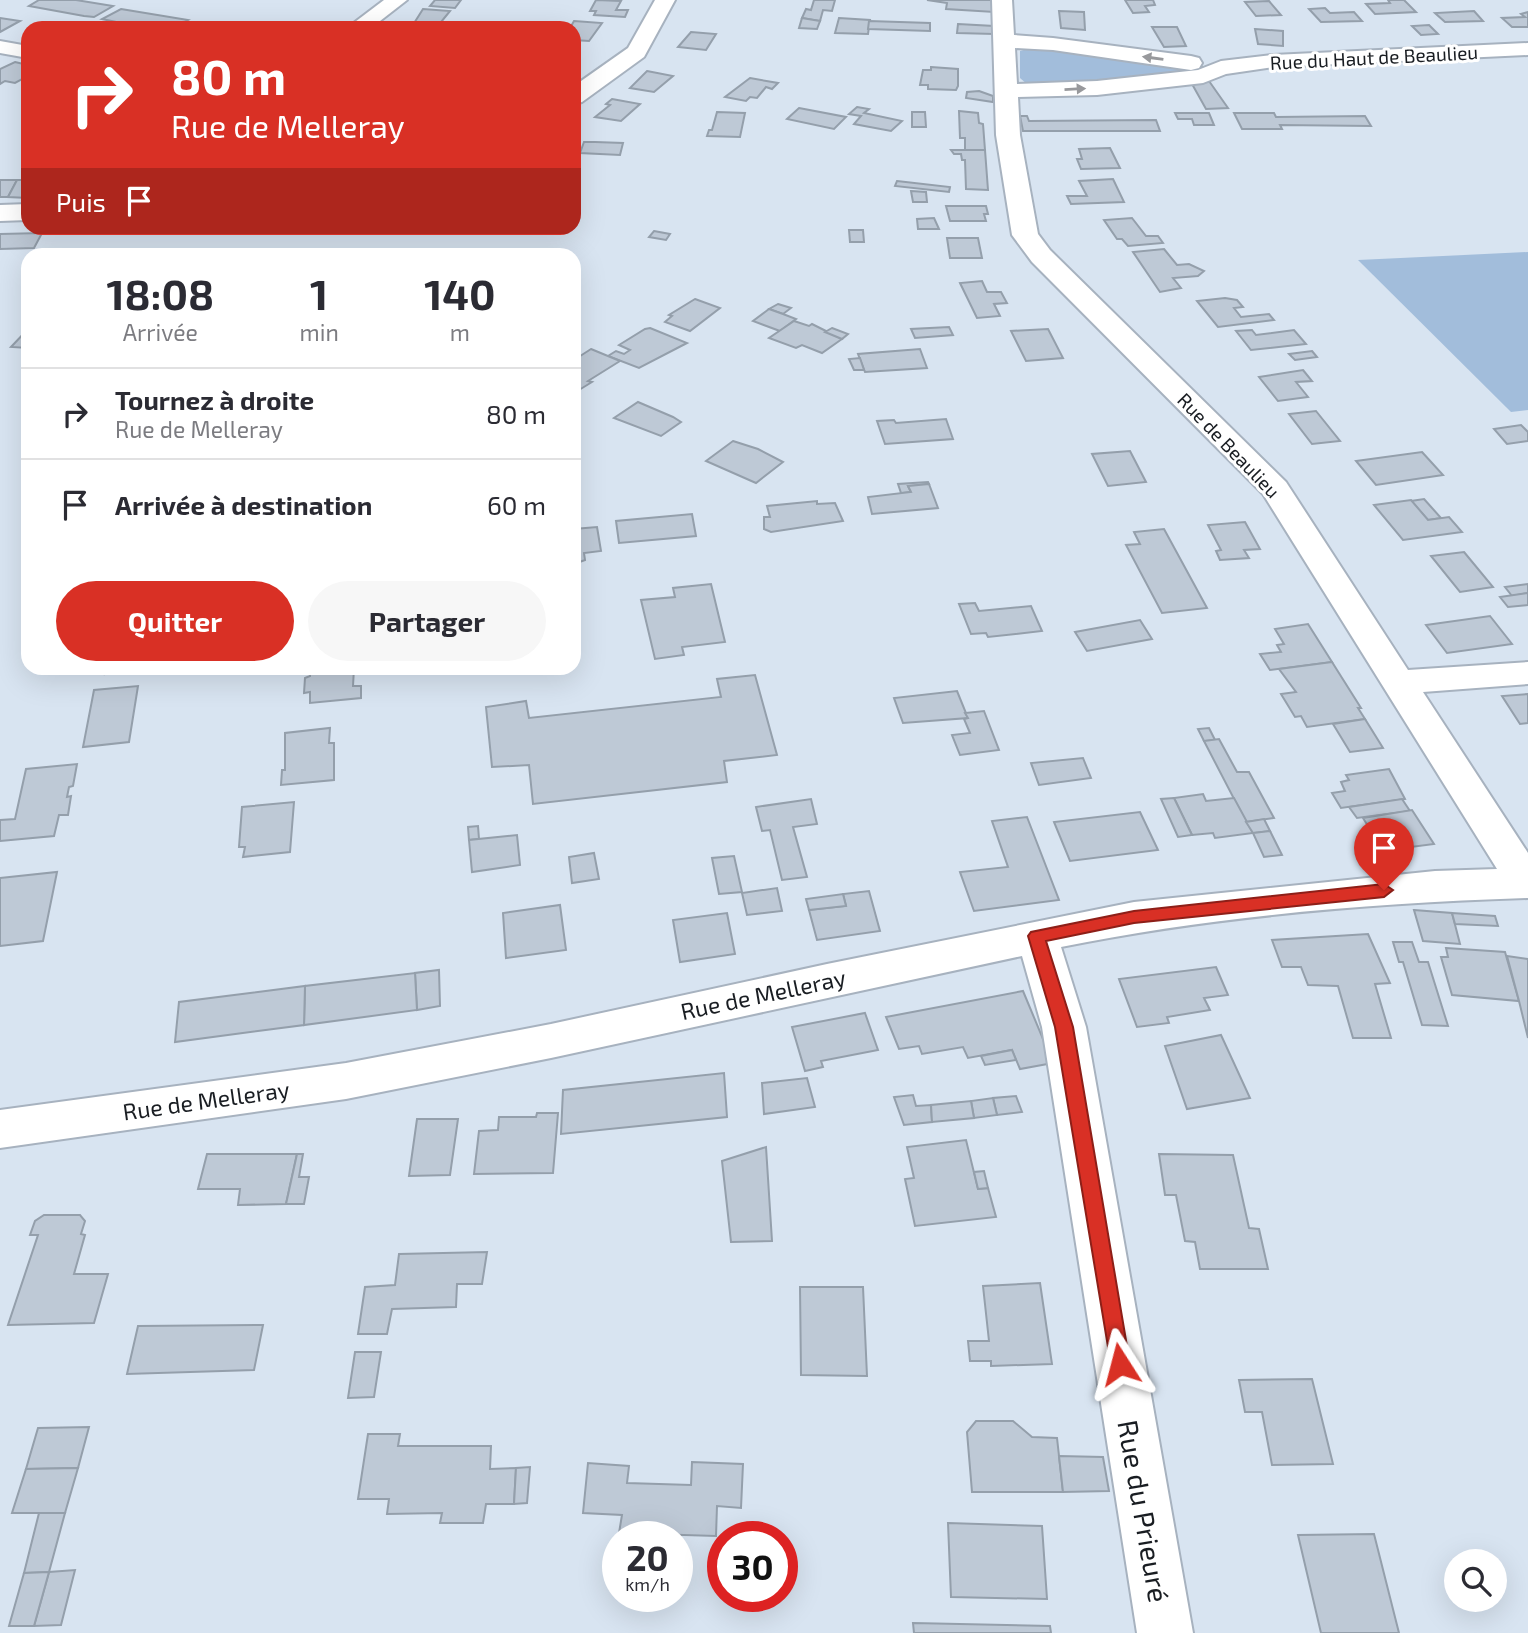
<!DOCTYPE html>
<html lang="fr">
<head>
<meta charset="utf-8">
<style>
	body { margin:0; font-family:"Exo 2",sans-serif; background:#f7f7f7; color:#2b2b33; height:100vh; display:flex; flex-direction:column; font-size:26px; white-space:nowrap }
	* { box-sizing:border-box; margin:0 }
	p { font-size:23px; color:#7c7c81 }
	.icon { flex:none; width:38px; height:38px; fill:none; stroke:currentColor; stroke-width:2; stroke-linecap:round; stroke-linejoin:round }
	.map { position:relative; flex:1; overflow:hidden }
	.sheet { position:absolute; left:21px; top:248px; width:560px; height:427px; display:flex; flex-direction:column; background:#fff; border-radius:21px; box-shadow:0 7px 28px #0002 }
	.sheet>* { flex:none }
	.hud { position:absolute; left:21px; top:21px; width:560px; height:214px; border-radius:21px; box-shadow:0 7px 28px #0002; background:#d93025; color:#fff; overflow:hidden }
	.fabs { position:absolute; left:1444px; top:1549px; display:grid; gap:14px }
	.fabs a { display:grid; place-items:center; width:63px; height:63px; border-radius:50%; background:#fff; box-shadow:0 7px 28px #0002; font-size:35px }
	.speed { position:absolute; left:602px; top:1521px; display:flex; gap:14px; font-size:35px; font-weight:700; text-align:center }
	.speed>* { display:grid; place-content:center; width:91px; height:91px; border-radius:50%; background:#fff; box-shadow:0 7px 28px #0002; line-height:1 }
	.speed small { font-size:18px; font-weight:400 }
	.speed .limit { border:10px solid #d22; background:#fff; color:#111 }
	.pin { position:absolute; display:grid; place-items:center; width:60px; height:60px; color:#fff; margin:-72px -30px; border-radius:50% 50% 50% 0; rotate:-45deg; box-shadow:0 0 7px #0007 }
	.pin .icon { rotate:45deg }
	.me { position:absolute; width:77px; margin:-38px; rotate:351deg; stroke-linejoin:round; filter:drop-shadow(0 0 5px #0008) }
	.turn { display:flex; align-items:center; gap:24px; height:147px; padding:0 35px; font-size:32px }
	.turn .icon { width:91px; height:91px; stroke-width:2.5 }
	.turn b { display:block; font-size:49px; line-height:60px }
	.then { display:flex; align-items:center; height:66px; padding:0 35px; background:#0003; gap:14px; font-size:26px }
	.eta { display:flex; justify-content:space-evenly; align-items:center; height:119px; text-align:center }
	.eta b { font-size:42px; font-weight:700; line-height:49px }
	.button { display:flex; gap:14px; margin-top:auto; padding:14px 35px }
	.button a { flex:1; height:80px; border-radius:42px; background:#d93025; color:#fff; font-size:28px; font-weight:700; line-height:80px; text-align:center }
	.button a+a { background:#f7f7f7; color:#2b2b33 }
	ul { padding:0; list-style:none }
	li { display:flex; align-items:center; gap:21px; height:91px; padding:0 35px; border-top:2px solid #e1e1e2 }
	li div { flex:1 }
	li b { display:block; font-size:26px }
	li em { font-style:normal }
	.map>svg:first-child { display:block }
	.green { fill:#a2bddb }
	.building { fill:#bec9d6; stroke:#949fab; stroke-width:2 }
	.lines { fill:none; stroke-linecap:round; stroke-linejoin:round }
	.minor-casing { stroke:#a7b2bf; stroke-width:4 }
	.minor { fill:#fff; fill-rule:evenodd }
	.oneway { fill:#98999c }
	.route { fill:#d93025; stroke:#8d1f18; stroke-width:2 }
	.labels { text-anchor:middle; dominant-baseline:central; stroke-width:6; stroke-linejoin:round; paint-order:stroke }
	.far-street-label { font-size:19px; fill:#191d22; stroke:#fff }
	.street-label { font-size:23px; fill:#191d22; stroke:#fff }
	.near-street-label { font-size:28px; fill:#191d22; stroke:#fff }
</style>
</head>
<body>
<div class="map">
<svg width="1528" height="1633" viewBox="0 0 1528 1633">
	<rect width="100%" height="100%" fill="#d8e4f1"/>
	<g class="green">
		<polygon points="1034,47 1193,66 1199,71 1099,83 1028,85 1020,78 1020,51"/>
		<polygon points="1528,252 1528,410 1511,412 1358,260"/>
	</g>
	<g class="building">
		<polygon points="39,0 76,0 113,6 94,17 84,16 29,6"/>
		<polygon points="435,0 461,0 455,8 430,6"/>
		<polygon points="596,0 621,1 616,10 628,10 625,17 594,15 596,11 590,11"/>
		<polygon points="814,0 835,0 832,11 823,10 820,21 802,18 806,9 811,10"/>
		<polygon points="927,0 994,0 994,12 946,9 947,3"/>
		<polygon points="1125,0 1153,0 1155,5 1145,6 1149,12 1133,13"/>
		<polygon points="1388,0 1404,0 1416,12 1375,14 1366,4 1390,3"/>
		<polygon points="1269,1 1281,15 1256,16 1245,2"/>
		<polygon points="1325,8 1330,13 1354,12 1362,21 1321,22 1309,9"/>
		<polygon points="121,9 188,20 174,28 145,28 102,19"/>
		<polygon points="423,9 450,11 441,22 447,23 443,28 411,28"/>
		<polygon points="1059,11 1084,12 1085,30 1061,28"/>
		<polygon points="1474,11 1483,21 1445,22 1435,13"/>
		<polygon points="1528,12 1528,27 1512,27 1502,18 1525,17 1521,14"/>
		<polygon points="0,18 20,21 0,32"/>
		<polygon points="802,18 820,21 817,29 799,28"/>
		<polygon points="839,18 870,20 868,34 835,33"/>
		<polygon points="574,21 602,23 589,41 574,40 574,28 570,28"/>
		<polygon points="869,21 930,23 930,31 868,29"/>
		<polygon points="958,24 994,26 994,34 957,33"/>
		<polygon points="1429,25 1438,34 1421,35 1412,26"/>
		<polygon points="1152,27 1177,27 1186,46 1164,47"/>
		<polygon points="1255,29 1283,31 1283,46 1258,44"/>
		<polygon points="691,32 716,34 706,50 678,47"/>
		<polygon points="15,62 28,65 28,76 15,83 5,81 0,84 0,69"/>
		<polygon points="931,67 958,69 958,86 956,90 928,89 928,85 920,85 923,70 931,70"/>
		<polygon points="647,71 673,76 654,92 630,88"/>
		<polygon points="750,78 778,83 772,89 766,87 757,98 750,97 746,101 725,97"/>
		<polygon points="1209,81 1228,108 1206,109 1192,84"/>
		<polygon points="979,91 993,96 993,102 966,98 967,92"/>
		<polygon points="612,99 640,104 621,121 595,117 610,105 606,104"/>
		<polygon points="857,107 869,109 864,113 902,121 891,131 854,124 861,116 849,114"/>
		<polygon points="799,108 846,117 834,129 787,119"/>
		<polygon points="959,111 978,113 979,123 983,124 985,150 965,150 965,138 960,138"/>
		<polygon points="717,112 745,113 740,137 707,136 709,130 712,130"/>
		<polygon points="912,112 925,112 926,127 912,127"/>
		<polygon points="1175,113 1209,113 1214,125 1194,125 1192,119 1178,119"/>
		<polygon points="1234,113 1274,113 1276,117 1365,116 1371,126 1280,125 1282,129 1242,129"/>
		<polygon points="1020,116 1027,116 1029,121 1156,120 1160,131 1023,131"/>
		<polygon points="584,142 595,142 623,143 620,155 580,153"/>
		<polygon points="1110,148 1120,168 1081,169 1077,159 1082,159 1079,149"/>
		<polygon points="951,150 985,150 988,190 966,189 965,160 962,160 961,154 954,154"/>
		<polygon points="1113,179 1124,202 1071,204 1067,196 1087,196 1079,181"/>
		<polygon points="0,180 17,180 8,197 0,197"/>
		<polygon points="17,180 28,180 28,198 8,197"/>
		<polygon points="897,181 950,187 949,192 895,186"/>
		<polygon points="911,191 926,192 927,202 913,202"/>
		<polygon points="946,206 986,206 988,214 984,214 986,221 950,221"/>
		<polygon points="934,218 939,229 918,229 917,219"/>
		<polygon points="1132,218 1146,236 1158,236 1163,243 1128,246 1122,239 1117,239 1104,220"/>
		<polygon points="849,230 863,230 864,242 850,242"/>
		<polygon points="654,231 670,234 666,240 649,237"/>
		<polygon points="42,233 34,248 0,249 0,234"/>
		<polygon points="947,238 978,238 982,258 950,258"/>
		<polygon points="1164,249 1177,265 1189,264 1204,271 1198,276 1173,278 1181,288 1160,292 1133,252"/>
		<polygon points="91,250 136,252 135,254 148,254 87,256"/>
		<polygon points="176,251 213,253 211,256 173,256"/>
		<polygon points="982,281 987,292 1001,292 1007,303 994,304 1000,316 977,318 960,283"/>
		<polygon points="1225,298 1237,300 1243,307 1234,308 1241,317 1269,314 1274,320 1218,327 1197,301"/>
		<polygon points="695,299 720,308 690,331 665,322 672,316 669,315"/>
		<polygon points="778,304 791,308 783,314 769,309"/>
		<polygon points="769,309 783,314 796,319 780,331 753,321"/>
		<polygon points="794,321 809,326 812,324 842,339 822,353 802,345 796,348 769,338"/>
		<polygon points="949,327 953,335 915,338 911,329"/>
		<polygon points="650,328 687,343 639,368 608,356 616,351 624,354 630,350 619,345 645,329"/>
		<polygon points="832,328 848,334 842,339 825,332"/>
		<polygon points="28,329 28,348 11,347"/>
		<polygon points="1048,329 1063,358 1026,361 1011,331"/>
		<polygon points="1252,330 1256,335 1294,330 1306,344 1251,350 1236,331"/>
		<polygon points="591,349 620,361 588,381 592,382 579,390 574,388 574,360"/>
		<polygon points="920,349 927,368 865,372 858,354"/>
		<polygon points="1312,351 1317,357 1295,360 1289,354"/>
		<polygon points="860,358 864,370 854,370 849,359"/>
		<polygon points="1303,370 1312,381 1296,382 1308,397 1278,401 1259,377"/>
		<polygon points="638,402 673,417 681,422 661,436 614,418"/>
		<polygon points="1316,411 1340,441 1312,444 1289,414"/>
		<polygon points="946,419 953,439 885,444 877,421 894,420 896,423"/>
		<polygon points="1521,425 1528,432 1528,441 1507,444 1494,429"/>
		<polygon points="733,441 758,449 783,462 756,483 706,461"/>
		<polygon points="1130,451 1146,482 1108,486 1092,454"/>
		<polygon points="1422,452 1443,475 1376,485 1356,461"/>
		<polygon points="928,482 929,484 908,486 911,492 901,493 898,484"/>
		<polygon points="929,484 938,508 872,514 868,497 911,492 908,486"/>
		<polygon points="1424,499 1441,518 1428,520 1411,501"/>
		<polygon points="1411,500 1428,520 1449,517 1462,532 1403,540 1374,505"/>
		<polygon points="817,501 817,504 835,503 843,521 771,532 764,529 764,517 770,517 767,506"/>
		<polygon points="692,514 696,536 619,543 616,521"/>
		<polygon points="1245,522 1260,549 1244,550 1249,558 1220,560 1216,551 1221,550 1208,525"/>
		<polygon points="597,527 601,551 584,553 585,560 574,564 574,529"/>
		<polygon points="1164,529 1207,608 1162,613 1126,545 1140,544 1134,532"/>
		<polygon points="1464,552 1493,587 1460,592 1431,556"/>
		<polygon points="711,584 725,642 682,647 684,655 655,659 641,600 675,597 673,588"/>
		<polygon points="1528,584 1528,593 1512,596 1505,587"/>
		<polygon points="1528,593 1528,605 1508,607 1500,597"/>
		<polygon points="975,603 979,611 1031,606 1042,631 988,637 986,633 971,634 959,604"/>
		<polygon points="1490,616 1512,644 1447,653 1426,625"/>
		<polygon points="1140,620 1152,639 1087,651 1075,632"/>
		<polygon points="1308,624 1332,662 1270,670 1260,654 1281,652 1277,645 1284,644 1275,629"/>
		<polygon points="1332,662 1361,708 1358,708 1365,719 1307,727 1301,716 1295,717 1281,694 1296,692 1279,669"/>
		<polygon points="106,668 149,668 105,674"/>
		<polygon points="310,668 354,668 353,686 361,686 361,698 310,703 310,692 304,693 305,678 310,676"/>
		<polygon points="755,675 777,755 724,761 727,782 533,804 529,765 492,767 486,707 526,701 529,718 721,697 717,679"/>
		<polygon points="138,686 129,742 83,747 94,690"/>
		<polygon points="957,691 968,718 903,723 894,698"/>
		<polygon points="1528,694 1528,723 1520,724 1502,696"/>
		<polygon points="984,711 999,750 960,755 952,735 970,733 964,719 968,718 965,713"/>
		<polygon points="1365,719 1383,748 1350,752 1333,724"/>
		<polygon points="330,728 329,743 334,743 334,780 281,785 282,770 285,770 285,733"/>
		<polygon points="1209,728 1215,740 1204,741 1198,729"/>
		<polygon points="1219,739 1237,772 1249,772 1274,818 1246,822 1204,741"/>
		<polygon points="1083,758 1091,778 1039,785 1031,763"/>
		<polygon points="77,764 73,786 69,787 67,797 71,796 68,815 59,815 54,836 0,841 0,820 15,819 26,769"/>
		<polygon points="1389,769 1405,799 1341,808 1332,793 1345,791 1341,782 1349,780 1346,775"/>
		<polygon points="1203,794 1206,801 1234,798 1253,833 1215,838 1213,833 1192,835 1174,798"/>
		<polygon points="1174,798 1192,835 1178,837 1161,799"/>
		<polygon points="811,799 817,824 793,827 807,877 782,880 770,830 762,831 756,807"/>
		<polygon points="1402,799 1410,811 1357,818 1349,807"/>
		<polygon points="294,802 290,852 243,857 245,847 239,847 242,807"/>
		<polygon points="1412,810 1434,844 1388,850 1377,830 1371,831 1363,818"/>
		<polygon points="1140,812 1158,850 1070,861 1054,822"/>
		<polygon points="1027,817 1059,900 974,911 960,872 1008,867 992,821"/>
		<polygon points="1264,819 1270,831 1253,833 1246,822"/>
		<polygon points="478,826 479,839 469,840 468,827"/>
		<polygon points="1270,831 1282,855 1264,857 1253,833"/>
		<polygon points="517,835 520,865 472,872 469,840"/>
		<polygon points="594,853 599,879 572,883 569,857"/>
		<polygon points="734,856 742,892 719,894 712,858"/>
		<polygon points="57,872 43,941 0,946 0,878"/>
		<polygon points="777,888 782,911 747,915 742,893"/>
		<polygon points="869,891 880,931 817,940 809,910 846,906 843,894"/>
		<polygon points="843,894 846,906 809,910 806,899"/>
		<polygon points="560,905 566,950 506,958 503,913"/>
		<polygon points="1414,910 1452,913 1460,944 1423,941"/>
		<polygon points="727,913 735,954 680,962 673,920"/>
		<polygon points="1452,913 1495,916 1498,926 1455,924"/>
		<polygon points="1368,934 1390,983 1375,984 1391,1038 1353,1038 1338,986 1308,985 1301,967 1282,967 1272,940"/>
		<polygon points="1393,942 1412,942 1419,962 1428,962 1448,1026 1422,1025 1403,962 1399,962"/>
		<polygon points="1446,948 1505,952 1519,1001 1452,995 1441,957 1448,957"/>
		<polygon points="1507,956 1528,959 1528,1038 1519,1001"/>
		<polygon points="1216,967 1228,995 1204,998 1210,1010 1167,1017 1169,1023 1137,1027 1119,979"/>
		<polygon points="439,970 440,1006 417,1010 415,973"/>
		<polygon points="415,973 417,1010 304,1025 305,986"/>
		<polygon points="305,986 304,1025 175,1042 179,1002"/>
		<polygon points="1023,991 1053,1063 1020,1069 1012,1050 968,1058 963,1047 922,1054 919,1046 899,1049 886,1017"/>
		<polygon points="865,1013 878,1050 821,1061 823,1067 805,1071 792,1027"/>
		<polygon points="1221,1035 1250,1098 1187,1109 1165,1046"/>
		<polygon points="1012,1050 1016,1060 985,1065 981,1056"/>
		<polygon points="724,1073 727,1117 561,1134 563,1090"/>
		<polygon points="807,1078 815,1107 764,1114 762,1083"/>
		<polygon points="913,1095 916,1106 931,1105 932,1122 904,1125 894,1097"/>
		<polygon points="1016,1096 1022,1112 997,1115 993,1098"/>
		<polygon points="993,1098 997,1115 974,1118 971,1101"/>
		<polygon points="971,1101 974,1118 932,1122 931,1105"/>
		<polygon points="537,1113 558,1113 553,1173 474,1174 479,1131 498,1130 499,1117 536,1117"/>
		<polygon points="417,1119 458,1119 450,1175 409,1176"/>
		<polygon points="966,1140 978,1189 988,1188 996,1217 915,1226 905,1179 914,1178 907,1147"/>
		<polygon points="766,1147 772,1241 731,1242 722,1161"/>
		<polygon points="207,1154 297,1154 286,1204 238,1205 240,1189 198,1189"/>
		<polygon points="297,1154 303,1154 299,1177 309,1177 304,1204 286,1204"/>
		<polygon points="1159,1154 1233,1155 1249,1228 1259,1229 1268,1269 1200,1269 1195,1242 1185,1241 1176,1195 1165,1195"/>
		<polygon points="984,1171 988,1188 978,1189 974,1172"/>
		<polygon points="44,1215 80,1215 85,1221 81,1234 85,1235 74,1274 108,1274 94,1323 8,1325 38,1235 30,1235 35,1221"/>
		<polygon points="487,1252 482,1284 457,1284 456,1307 392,1309 387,1334 358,1334 365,1287 395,1285 399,1254"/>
		<polygon points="1040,1283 1052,1364 991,1366 991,1361 970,1361 968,1341 989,1341 983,1286"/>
		<polygon points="800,1287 863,1287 867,1376 801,1375"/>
		<polygon points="263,1325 254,1370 127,1374 138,1326"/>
		<polygon points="355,1352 381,1352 374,1397 348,1398"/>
		<polygon points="1312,1379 1333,1464 1272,1465 1262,1412 1245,1412 1239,1380"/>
		<polygon points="976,1421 1013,1421 1032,1437 1057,1438 1063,1492 972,1492 967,1432"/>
		<polygon points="89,1427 78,1468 26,1469 38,1428"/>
		<polygon points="368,1434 400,1434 398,1446 491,1446 490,1469 516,1468 514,1504 486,1504 483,1523 440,1523 442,1513 387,1514 389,1499 358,1499"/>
		<polygon points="1059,1456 1103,1457 1109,1491 1063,1492"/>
		<polygon points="692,1462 743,1464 741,1508 717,1506 716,1536 619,1533 622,1515 583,1513 588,1463 629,1466 627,1483 691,1485"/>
		<polygon points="530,1467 527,1503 514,1504 516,1468"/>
		<polygon points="78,1468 65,1513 12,1513 26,1469"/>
		<polygon points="39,1513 65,1513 49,1572 24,1573"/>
		<polygon points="948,1523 1042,1526 1047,1599 951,1597"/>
		<polygon points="1374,1534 1399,1633 1321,1633 1298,1535"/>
		<polygon points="75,1570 61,1625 34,1626 49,1572"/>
		<polygon points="49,1572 34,1626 9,1626 24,1573"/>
		<polygon points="913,1623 1050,1626 1051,1633 914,1633"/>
	</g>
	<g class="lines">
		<defs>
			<g id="minor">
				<polygon points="384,0 407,0 371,28 347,28"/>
				<polygon points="655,0 675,0 644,57 582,102 574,104 574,86 628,48"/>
				<path d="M992,0H1012L1014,35L1053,38L1191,56L1199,58L1202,63L1199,68L1191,70L1053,50L1015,48L1017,84L1097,81L1198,70L1221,61L1273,55L1528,43V55L1273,67L1226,74L1203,83L1097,95L1018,97L1020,135L1038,234L1050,250L1286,482L1408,670L1528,662V684L1423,692L1528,853V898C1372,903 1214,916 1061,947L1086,1027L1193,1633H1137L1042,1027L1022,956L551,1058L346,1099L0,1148V1110L346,1063L551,1024L827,964L1134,902L1435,871L1497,869L1263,494L1032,262L1012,235L996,135Z"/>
				<polygon points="0,41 28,46 28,58 0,53"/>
				<polygon points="28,204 28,220 0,221 0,205"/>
			</g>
		</defs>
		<use href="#minor" class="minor-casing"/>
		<use href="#minor" class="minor"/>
	</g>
	<defs><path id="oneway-solid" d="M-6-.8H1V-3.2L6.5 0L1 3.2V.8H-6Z" transform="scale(1.75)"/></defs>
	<g class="oneway">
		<use href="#oneway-solid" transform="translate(1153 58) rotate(-172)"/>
		<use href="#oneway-solid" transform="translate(1075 89) rotate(-3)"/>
	</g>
	<polygon class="route" points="1384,884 1393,890 1384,897 1134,923 1046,941 1073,1027 1130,1364 1127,1371 1120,1374 1112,1371 1055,1027 1028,936 1031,932 1134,911"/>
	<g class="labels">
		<g class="far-street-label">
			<text transform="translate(1374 57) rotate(-3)">Rue du Haut de Beaulieu</text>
			<text transform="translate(1229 445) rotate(46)">Rue de Beaulieu</text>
		</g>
		<g class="street-label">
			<text transform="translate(763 994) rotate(-12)">Rue de Melleray</text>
			<text transform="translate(206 1100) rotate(-8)">Rue de Melleray</text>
		</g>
		<g class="near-street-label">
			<text transform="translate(1144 1511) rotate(80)">Rue du Prieuré</text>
		</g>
	</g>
</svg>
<div class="fabs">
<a><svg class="icon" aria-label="search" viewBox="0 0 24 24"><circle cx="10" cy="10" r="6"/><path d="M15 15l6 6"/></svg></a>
</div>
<div class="speed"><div>20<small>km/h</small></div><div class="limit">30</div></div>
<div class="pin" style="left:1384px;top:890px;background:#d93025"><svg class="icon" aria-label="arrive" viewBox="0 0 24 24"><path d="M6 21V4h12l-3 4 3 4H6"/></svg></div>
<svg class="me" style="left:1120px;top:1364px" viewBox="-20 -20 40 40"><path d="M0-17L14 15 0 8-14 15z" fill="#d93025" stroke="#fff" stroke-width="4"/></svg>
<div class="hud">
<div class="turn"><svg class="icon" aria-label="right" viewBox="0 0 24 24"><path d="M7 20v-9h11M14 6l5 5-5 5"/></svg><div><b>80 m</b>Rue de Melleray</div></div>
<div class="then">Puis<svg class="icon" aria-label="arrive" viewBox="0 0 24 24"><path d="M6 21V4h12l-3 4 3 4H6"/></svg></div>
</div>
<section class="sheet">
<div class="eta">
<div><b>18:08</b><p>Arrivée</p></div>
<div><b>1</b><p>min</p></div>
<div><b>140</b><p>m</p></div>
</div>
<ul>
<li><svg class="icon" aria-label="right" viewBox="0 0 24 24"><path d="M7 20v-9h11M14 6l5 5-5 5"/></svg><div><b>Tournez à droite</b><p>Rue de Melleray</p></div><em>80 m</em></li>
<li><svg class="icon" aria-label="arrive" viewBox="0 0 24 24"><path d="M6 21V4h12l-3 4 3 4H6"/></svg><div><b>Arrivée à destination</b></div><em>60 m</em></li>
</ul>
<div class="button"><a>Quitter</a><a>Partager</a></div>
</section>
</div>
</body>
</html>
